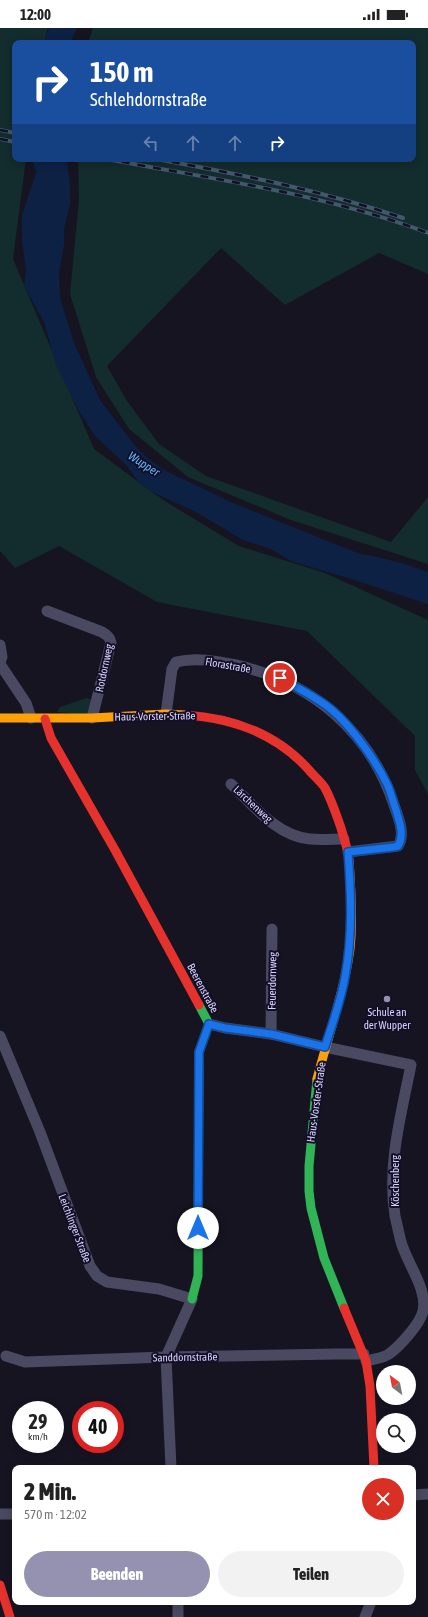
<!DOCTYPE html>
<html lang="de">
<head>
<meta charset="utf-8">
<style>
	body { margin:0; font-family:"Asap Condensed",sans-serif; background:#f2f2f2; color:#222; height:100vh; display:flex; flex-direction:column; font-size:15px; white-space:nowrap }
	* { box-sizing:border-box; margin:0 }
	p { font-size:13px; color:#767676 }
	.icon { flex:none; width:22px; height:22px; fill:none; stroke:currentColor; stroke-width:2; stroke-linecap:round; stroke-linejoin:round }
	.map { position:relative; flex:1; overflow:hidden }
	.drawer { position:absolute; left:12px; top:1437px; width:404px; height:140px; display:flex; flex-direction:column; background:#fff; border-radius:8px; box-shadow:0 2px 10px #0003 }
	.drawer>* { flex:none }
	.top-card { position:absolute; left:12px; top:12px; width:404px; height:122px; border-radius:8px; box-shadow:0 2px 10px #0003; background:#1a4fa0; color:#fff; overflow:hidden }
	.needle { width:26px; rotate:328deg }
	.tools { position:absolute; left:376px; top:1337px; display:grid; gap:8px }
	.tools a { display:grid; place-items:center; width:40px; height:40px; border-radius:50%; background:#fff; box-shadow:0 2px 10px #0003; font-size:20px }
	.speed { position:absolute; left:12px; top:1373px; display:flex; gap:8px; font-size:20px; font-weight:700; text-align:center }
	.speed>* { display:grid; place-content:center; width:52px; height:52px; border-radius:50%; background:#fff; box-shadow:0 2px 10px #0003; line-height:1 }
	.speed small { font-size:10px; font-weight:400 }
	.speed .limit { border:6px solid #d22; background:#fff; color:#111 }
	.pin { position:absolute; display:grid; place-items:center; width:34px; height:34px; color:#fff; margin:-17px; border:2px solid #fff; border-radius:50%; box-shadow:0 1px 4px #0007 }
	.me { position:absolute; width:44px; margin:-22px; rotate:0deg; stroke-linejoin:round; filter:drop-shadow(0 0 3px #0008) }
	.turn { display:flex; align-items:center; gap:14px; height:84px; padding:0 12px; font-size:18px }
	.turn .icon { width:52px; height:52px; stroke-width:2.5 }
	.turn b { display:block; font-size:28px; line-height:34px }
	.lanes { display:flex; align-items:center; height:38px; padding:0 12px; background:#0003; justify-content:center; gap:20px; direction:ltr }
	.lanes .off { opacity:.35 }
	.round { display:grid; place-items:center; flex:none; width:42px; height:42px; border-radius:21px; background:#f2f2f2 }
	.headline { display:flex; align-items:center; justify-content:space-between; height:68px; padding:0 12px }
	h1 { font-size:24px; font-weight:800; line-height:30px }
	.action { display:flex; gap:8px; margin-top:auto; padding:8px 12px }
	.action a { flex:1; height:46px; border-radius:24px; background:#9591b1; color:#fff; font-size:16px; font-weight:800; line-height:46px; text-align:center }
	.action a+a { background:#f2f2f2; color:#222 }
	.status { display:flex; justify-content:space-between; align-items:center; height:28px; padding:0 20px; background:#fff; direction:ltr }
	.status svg { height:11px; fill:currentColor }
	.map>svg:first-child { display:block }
	.green { fill:#132c2d }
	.water { fill:#0d2144 }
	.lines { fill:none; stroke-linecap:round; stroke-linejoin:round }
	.street { stroke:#4a4962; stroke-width:11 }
	.fast { stroke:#30b455; stroke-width:9 }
	.slow { stroke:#ff9f0a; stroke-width:9 }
	.jam { stroke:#e5322d; stroke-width:9 }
	.rail-casing { stroke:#43596b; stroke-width:4 }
	.rail { stroke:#130f26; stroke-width:2.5; stroke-dasharray:8; stroke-linecap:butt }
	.route-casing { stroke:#114b97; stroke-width:10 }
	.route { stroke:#1a73e8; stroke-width:7 }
	.poi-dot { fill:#9591b1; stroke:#130f26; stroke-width:1.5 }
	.labels { text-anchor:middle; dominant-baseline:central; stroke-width:4; stroke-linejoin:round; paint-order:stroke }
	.street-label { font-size:11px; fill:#d9d4ff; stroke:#130f26 }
	.poi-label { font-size:11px; fill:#d9d4ff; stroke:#130f26 }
	.water-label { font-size:12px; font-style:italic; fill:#62b6ff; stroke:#130f26 }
</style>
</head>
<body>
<div class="status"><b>12:00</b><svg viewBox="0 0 49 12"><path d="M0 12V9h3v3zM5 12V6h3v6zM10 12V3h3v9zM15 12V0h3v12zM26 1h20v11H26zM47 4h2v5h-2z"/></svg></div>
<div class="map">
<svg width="428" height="1589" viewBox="0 0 428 1589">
	<rect width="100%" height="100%" fill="#161421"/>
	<g class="green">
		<polygon points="0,0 48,0 44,15 15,15 15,131 26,131 13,231 94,421 163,472 239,518 325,545 428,592 428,766 415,742 415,708 307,603 157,574 59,518 15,540 0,523"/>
		<polygon points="93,0 428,0 428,246 379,225 285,277 221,220 107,338 127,373 159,416 206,448 391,514 428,469 428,536 291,492 188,449 129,401 96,349 70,266 79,171 78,131 413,131 413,15 88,15"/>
		<polygon points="87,670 93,673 88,687 57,684 60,679"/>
	</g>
	<g class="water">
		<polygon points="49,0 77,0 70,15 44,15"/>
		<path d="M32,131H67L70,157V176L64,201V217L59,245L60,270L74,315L100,372L137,420L150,432L164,442L233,475L360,526C383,529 406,536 428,544V576L348,550L291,533L271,521L243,512L196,484L152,464L138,453L126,437L95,408L79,383L56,337L44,294L24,258L26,243L22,213V187L36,145Z"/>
	</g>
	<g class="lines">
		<g class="street">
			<path d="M47,583L102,604C107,607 110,609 111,615L92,690"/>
			<polyline points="0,617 2,629 0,634"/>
			<polyline points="0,636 26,675 31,690"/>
			<path d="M166,686L172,641L176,634C195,629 217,633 236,637C311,654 370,703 394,777C398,789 406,806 398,818L348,824"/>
			<path d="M231,756C253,777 277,808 310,811C321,812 333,811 344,811"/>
			<path d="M209,996L225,1000L271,1006L325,1019L411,1037C401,1087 387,1137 395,1188C397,1196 399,1206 401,1214C407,1235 428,1262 423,1283C420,1296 400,1318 389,1326C384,1330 373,1331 366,1333"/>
			<polyline points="271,1006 272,901"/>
			<polyline points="0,1008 40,1104 90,1238 97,1248 107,1254 159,1261 192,1271 166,1329 171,1440"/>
			<polyline points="6,1328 25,1334 166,1329 336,1326 364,1326"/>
			<polyline points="413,1467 428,1466"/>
			<polyline points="0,1486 15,1486"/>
			<polyline points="178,1574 178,1589"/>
			<polyline points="365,1589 371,1574"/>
		</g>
		<g class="fast">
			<polyline points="317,1051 309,1138 309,1163 311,1180 324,1230 344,1280"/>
			<polyline points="192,1271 198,1248 199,1024 209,996 199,977"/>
		</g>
		<g class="slow">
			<polyline points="0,690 92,690 166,686 185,687"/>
			<path d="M317,1051C328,1008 344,965 350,921C353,893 351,860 349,832"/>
		</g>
		<g class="jam">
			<path d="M185,687C233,690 276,705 309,742C314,748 321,754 325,760C332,773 336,786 341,800C344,811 348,821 349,832"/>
			<polyline points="45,691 51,710 115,822 199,977"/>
			<polyline points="344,1280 366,1333 370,1358 374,1440"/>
			<polyline points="0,1557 10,1589"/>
		</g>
		<defs>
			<g id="rail">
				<polyline points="0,102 15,105"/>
				<polyline points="0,111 15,114"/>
				<path d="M106,131C213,151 325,166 428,205"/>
				<path d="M156,131C239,146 323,163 403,190"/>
			</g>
		</defs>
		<use href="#rail" class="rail-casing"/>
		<use href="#rail" class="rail"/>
	</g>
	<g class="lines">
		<defs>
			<path id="route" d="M198,1200L199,1024L209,996L225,1000L271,1006L325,1019C332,996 341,973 345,949C353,907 351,865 348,824L394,819L398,818C405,807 399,793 396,782C393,774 391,764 387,756C376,733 352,699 332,682C317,669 297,660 280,650"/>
		</defs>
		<use href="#route" class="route-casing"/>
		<use href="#route" class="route"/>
	</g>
	<circle class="poi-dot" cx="387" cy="971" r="4"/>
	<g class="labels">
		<g class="street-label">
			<text transform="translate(228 637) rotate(10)">Florastraße</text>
			<text transform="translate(104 640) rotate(-78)">Rotdornweg</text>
			<text transform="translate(155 688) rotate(-1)">Haus-Vorster-Straße</text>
			<text transform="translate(253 776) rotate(43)">Lärchenweg</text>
			<text transform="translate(272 953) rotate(-89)">Feuerdornweg</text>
			<text transform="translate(203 960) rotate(62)">Beerenstraße</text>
			<text transform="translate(316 1074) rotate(-82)">Haus-Vorster-Straße</text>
			<text transform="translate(395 1153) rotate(-90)">Köschenberg</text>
			<text transform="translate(75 1200) rotate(69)">Leichlinger Straße</text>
			<text transform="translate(185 1329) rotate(-1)">Sanddornstraße</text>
		</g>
		<g class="poi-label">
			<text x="387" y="984">Schule an<tspan x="387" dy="13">der Wupper</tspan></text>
		</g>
		<g class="water-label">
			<text transform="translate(144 436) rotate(33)">Wupper</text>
		</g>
	</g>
</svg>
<div class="tools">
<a><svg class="needle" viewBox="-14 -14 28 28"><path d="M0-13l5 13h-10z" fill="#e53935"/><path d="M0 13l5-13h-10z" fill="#767676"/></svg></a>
<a><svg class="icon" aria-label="search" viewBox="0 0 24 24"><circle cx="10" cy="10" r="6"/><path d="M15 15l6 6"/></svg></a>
</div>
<div class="speed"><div>29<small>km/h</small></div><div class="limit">40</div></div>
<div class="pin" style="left:280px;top:650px;background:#d93025"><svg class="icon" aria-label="arrive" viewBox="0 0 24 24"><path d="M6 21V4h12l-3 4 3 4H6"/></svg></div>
<svg class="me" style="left:198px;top:1200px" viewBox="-20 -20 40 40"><circle r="19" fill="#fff"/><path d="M0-13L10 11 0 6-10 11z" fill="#1a73e8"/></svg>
<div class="top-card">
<div class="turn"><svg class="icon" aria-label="right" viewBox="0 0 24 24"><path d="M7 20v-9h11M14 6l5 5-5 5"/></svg><div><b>150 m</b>Schlehdornstraße</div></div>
<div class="lanes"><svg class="icon off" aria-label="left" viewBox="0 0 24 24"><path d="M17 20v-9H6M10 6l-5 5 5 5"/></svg><svg class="icon off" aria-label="ahead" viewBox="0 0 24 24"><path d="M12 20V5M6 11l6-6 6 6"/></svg><svg class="icon off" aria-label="ahead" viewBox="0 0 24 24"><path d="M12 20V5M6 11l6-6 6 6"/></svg><svg class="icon" aria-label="right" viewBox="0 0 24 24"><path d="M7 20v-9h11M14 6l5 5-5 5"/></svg></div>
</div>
<section class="drawer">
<div class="headline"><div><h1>2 Min.</h1><p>570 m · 12:02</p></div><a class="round" style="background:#d93025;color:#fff"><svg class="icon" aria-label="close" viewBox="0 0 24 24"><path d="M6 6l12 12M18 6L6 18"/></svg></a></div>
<div class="action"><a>Beenden</a><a>Teilen</a></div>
</section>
</div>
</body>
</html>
